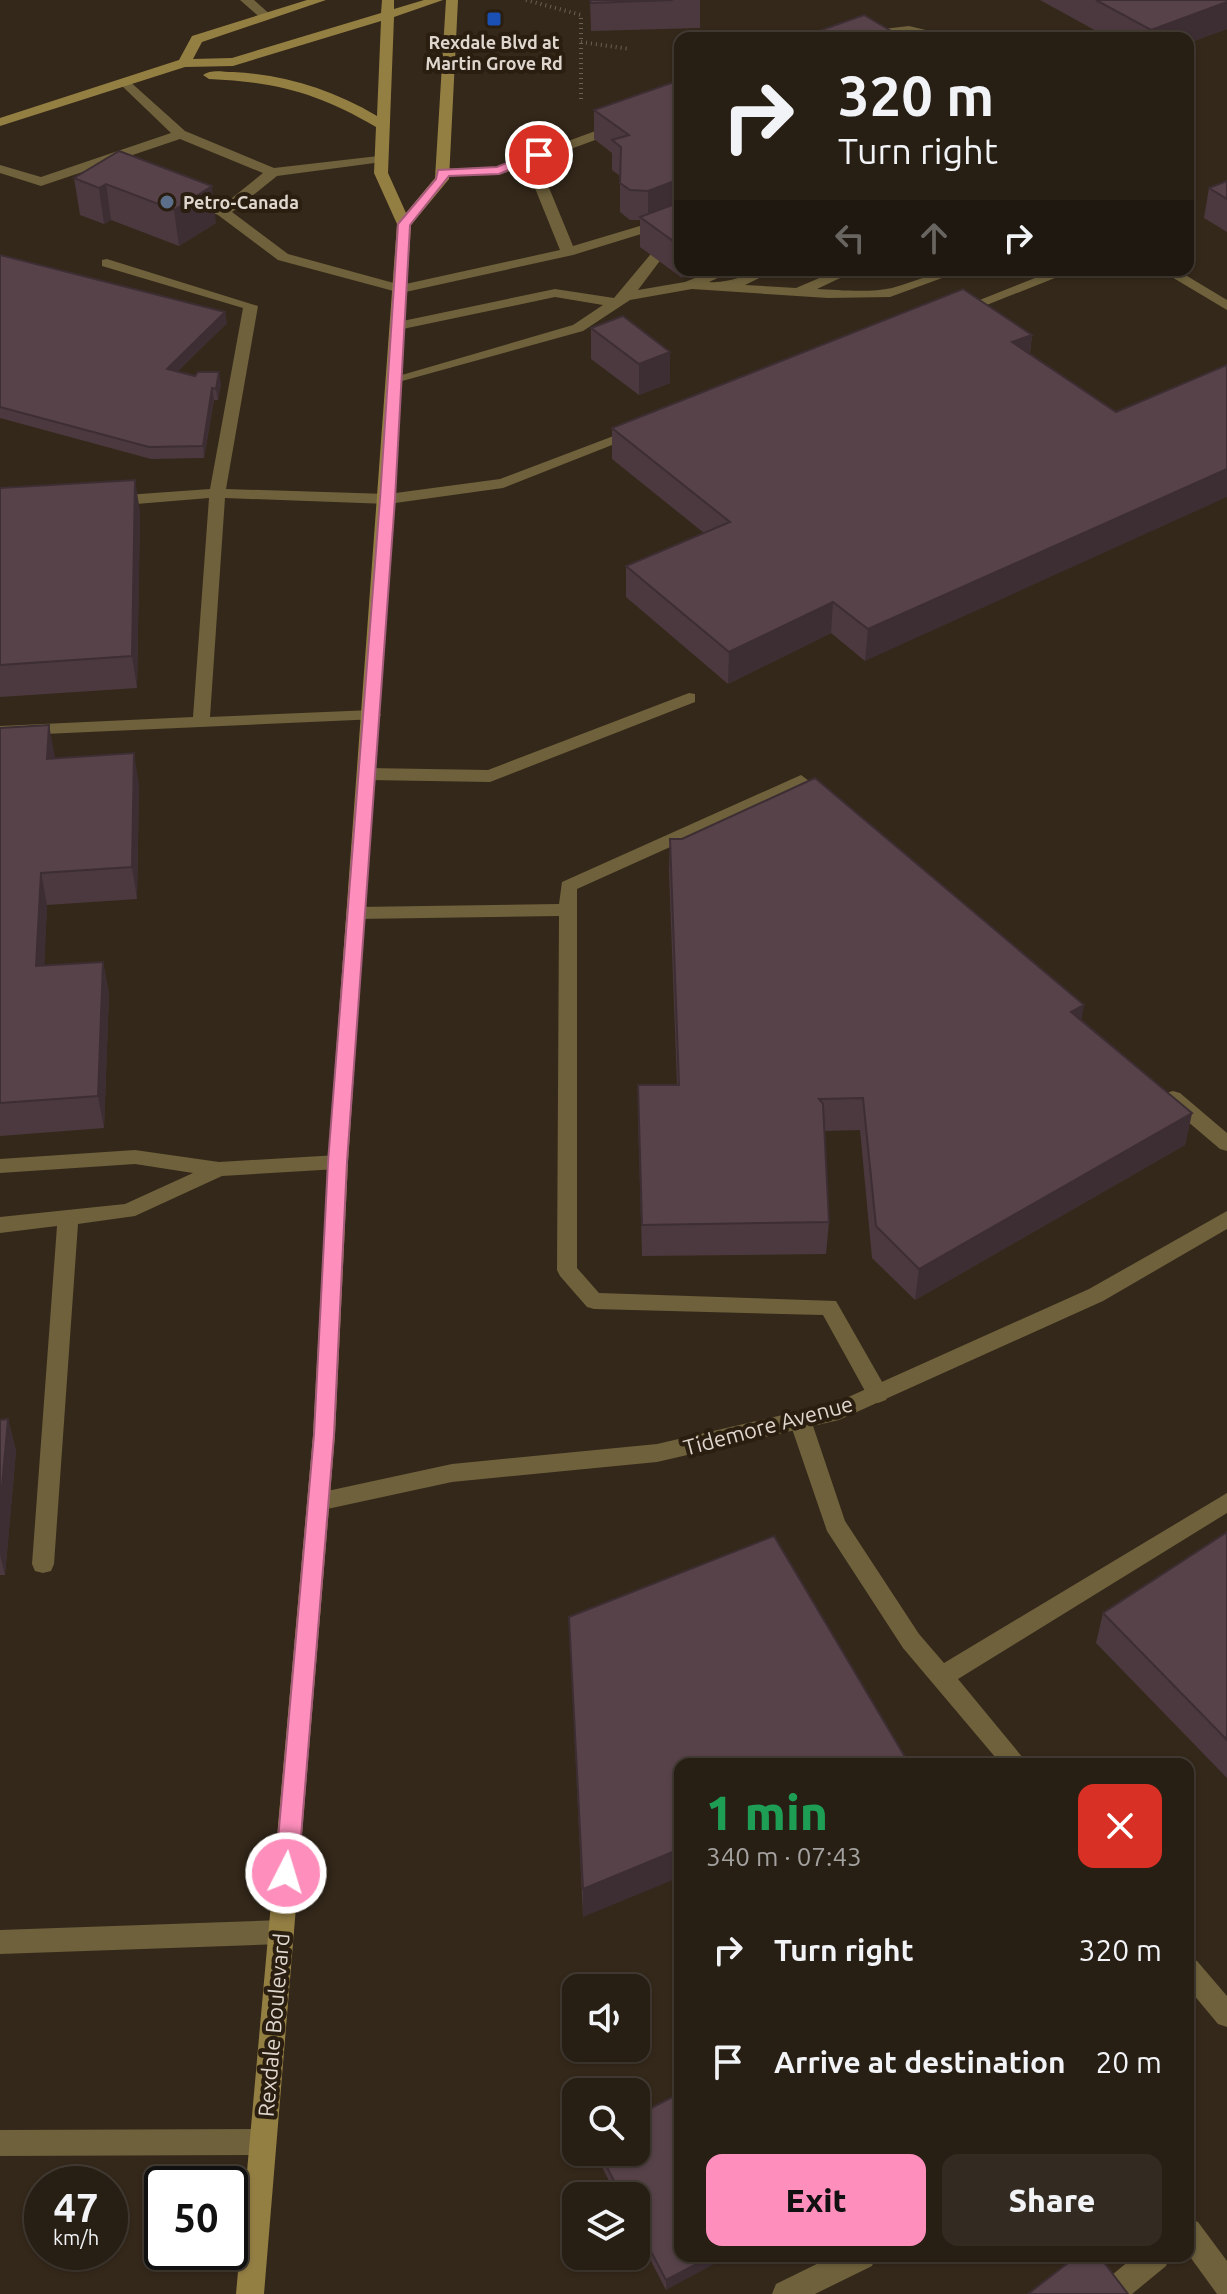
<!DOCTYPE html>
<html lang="en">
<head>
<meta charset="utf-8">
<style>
	body { margin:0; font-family:Ubuntu,sans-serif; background:#332b22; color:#f1f3f6; height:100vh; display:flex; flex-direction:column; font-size:30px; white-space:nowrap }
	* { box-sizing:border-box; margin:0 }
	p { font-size:26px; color:#a4a2a0 }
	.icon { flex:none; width:44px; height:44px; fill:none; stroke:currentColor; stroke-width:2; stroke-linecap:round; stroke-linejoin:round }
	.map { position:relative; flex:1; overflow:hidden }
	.panel { position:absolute; left:674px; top:1758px; width:520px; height:504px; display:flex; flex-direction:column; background:#271e14; border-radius:16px; box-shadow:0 2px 6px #0004,0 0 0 2px #433c34 }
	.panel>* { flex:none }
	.top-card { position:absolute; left:674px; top:32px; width:520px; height:244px; border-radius:16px; box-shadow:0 2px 6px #0004,0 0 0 2px #433c34; background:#271e14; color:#f1f3f6; overflow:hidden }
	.buttons { position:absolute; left:562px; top:1974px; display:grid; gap:16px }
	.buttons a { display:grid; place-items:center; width:88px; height:88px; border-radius:16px; background:#271e14; box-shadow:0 2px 6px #0004,0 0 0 2px #433c34; font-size:40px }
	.speed { position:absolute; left:24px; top:2166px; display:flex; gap:16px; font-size:40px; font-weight:700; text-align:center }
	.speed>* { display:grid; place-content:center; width:104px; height:104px; border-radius:50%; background:#271e14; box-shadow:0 2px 6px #0004,0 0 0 2px #433c34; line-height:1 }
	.speed small { font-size:20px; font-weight:400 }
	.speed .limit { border:4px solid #111; border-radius:12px; background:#fff; color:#111 }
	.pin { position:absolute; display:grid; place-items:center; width:68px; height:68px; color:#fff; margin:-34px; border:4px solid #fff; border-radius:50%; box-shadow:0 2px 8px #0007 }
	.me { position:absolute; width:88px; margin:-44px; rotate:5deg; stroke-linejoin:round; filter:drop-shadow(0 0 6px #0008) }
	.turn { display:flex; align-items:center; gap:28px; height:168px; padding:0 32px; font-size:36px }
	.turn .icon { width:104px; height:104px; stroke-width:2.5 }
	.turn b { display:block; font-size:56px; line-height:68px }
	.lanes { display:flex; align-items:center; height:76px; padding:0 32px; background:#0003; justify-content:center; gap:40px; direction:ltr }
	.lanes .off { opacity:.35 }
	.round { display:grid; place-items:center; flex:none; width:84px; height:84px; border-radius:16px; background:#332b22 }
	.overview { display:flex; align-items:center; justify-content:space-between; height:136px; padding:0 32px }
	h1 { font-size:48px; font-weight:800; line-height:60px; color:#1e9e55 }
	.primary-button { display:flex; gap:16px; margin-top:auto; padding:16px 32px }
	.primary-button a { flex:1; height:92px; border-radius:16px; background:#fe8ebc; color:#111; font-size:32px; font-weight:800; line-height:92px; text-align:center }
	.primary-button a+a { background:#332b22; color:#f1f3f6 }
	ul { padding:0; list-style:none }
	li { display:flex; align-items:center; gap:24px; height:112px; padding:0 32px }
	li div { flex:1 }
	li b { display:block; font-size:30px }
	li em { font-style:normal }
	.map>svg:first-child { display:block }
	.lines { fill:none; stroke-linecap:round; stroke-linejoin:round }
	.path { stroke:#6b6054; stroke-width:4; stroke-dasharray:1 4; stroke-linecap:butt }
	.lane { fill:#6e613c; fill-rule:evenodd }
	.street { fill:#6e613c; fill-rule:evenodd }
	.secondary { fill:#947f43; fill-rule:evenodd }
	.wall { fill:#4b393f }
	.shaded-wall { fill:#3d2e33 }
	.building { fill:#574249; stroke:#3d2e33; stroke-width:2 }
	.route { fill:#fe8ebc; stroke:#a55c7a; stroke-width:2 }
	.transit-dot { fill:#1a4fb4; stroke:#2a1e10; stroke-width:3 }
	.service-dot { fill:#5c6f8a; stroke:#2a1e10; stroke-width:3 }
	.labels { text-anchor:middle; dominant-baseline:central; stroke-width:8; stroke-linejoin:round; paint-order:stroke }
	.far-poi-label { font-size:18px; font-weight:bold; fill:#dfd7ce; stroke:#2a1e10 }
	.street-label { font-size:22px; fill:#dfd7ce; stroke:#2a1e10 }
</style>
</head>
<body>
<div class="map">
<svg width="1227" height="2294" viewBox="0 0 1227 2294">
	<rect width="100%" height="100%" fill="#34281a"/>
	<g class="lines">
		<g class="path">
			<polyline points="526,0 581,15 581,99"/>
			<polyline points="581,42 630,49"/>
		</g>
		<g class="lane">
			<polygon points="240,0 254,0 273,17 263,20"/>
			<polygon points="909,26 930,31 940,38 909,34 859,38 883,29"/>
			<polygon points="127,79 185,131 274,168 387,155 387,161 382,162 277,176 232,212 288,254 401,285 560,250 526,166 499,175 442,176 435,172 437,169 497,167 620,122 627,126 625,129 538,161 573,246 680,214 680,222 573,255 401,293 278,260 218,215 186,201 186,195 191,194 222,206 263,173 180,139 41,186 0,173 0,165 41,177 171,133 122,86 120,83"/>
			<path d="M655,254L662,258L638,290L685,282L715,270H735L709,282C733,284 752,270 776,270L745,285L796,288L838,270H857L817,289C839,290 870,293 892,288C917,281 938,270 964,270L890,297L828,298L692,289L630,300L583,331L395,383L388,379L573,325L603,305L555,297L398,330L391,326L393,323L555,289L614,298L650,255Z"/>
			<polygon points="107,259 258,306 226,489 388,494 500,479 632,429 637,427 645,432 503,488 388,504 225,498 210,717 372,710 378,711 381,715 378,719 0,736 0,726 193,717 209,498 112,506 104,501 112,496 210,489 243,308 102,266 102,260"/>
			<polygon points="1055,270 1075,270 964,314 952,311"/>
			<polygon points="1160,270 1177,270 1227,300 1227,310"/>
			<polygon points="689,693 695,694 695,702 490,782 368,780 359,774 368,768 488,770"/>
			<polygon points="801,775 829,796 832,800 829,804 817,804 799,789 577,889 577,1268 599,1293 836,1301 889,1394 886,1400 878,1403 870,1400 823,1315 594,1309 587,1307 560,1276 557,1270 559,916 357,919 348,913 357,907 559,904 562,882"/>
			<polygon points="1173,1091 1180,1093 1227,1133 1227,1151 1220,1149 1166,1103 1163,1098 1166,1093"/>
			<polygon points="135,1150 219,1162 338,1155 348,1162 338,1169 222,1176 135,1216 78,1224 54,1564 51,1571 43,1573 35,1571 32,1564 57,1226 0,1233 0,1217 125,1204 193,1173 135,1164 0,1173 0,1159"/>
			<polygon points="800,1411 808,1414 811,1420 845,1521 919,1634 944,1663 1227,1493 1227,1513 958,1679 1028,1764 1001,1764 903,1648 827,1531 789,1420 792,1414"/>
			<polygon points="281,1920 290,1924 294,1932 290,1940 281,1944 0,1954 0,1930"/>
			<polygon points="1188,1957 1197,1961 1227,1996 1227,2027 1218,2024 1188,1988"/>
			<polygon points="263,2129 272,2133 276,2142 272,2151 263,2155 0,2156 0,2130"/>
			<polygon points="1188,2218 1198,2222 1227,2261 1227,2294 1217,2294 1188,2254"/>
			<polygon points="833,2256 876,2256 872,2266 815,2294 772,2294 776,2284"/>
			<polygon points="1135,2256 1170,2256 1166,2266 1132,2294 1097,2294 1101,2284"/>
		</g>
		<polygon class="street" points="1227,1211 1227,1229 1103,1301 839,1420 657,1462 452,1482 318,1511 310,1508 307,1502 310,1496 318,1493 452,1464 657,1444 835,1403 1089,1289"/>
		<path class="secondary" d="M307,0H326L202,42L193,59L232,58L381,13L382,0H394V9L424,0H443L394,17L388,173L406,213L435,178L446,0H458L449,179L411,225L348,1162L335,1435L264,2294H236L313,1435L328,1162L397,224L374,173L376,127C318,93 276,82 209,79L203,75C211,69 222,72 233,72C285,75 331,89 377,116L381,21L233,66L185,67L0,126V118L179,60L192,36Z"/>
	</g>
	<g class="wall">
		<polygon points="590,0 700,0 700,28 591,31"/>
		<polygon points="1040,0 1227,0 1227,29 1188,43 1188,38 1109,38"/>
		<polygon points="680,80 680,270 701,270 682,278 640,247 640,220 630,220 620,212 620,176 612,170 612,153 594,139 594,110"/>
		<polygon points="119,151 216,223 179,246 111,220 104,224 80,215 74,178"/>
		<polygon points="1227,181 1227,232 1204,218 1209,188"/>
		<polygon points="0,255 227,323 178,371 221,384 218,400 214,400 204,458 151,459 0,418"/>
		<polygon points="591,328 670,383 639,395 591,359"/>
		<polygon points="1032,335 1030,354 865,661 831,633 728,684 626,597 626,566 704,533 612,459 612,428"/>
		<polygon points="0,488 140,511 137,688 0,697"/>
		<polygon points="0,728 55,758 139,785 137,899 47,905 44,966 103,962 109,994 104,1128 0,1136"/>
		<polygon points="670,839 1082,1020 1192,1113 1185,1145 915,1300 872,1258 860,1130 824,1131 829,1222 826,1254 642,1256 638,1117 638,1085 677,1085 669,871"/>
		<polygon points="8,1419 16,1451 5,1575 0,1575 0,1420"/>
		<polygon points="1227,1532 1227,1778 1096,1643 1103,1613"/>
		<polygon points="774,1536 583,1917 569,1617"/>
		<polygon points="680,2093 666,2290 636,2232 636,2196 617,2196 594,2152 636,2152"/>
	</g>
	<g class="shaded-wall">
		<polygon points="1227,2 1227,29 1188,43 1188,38 1150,38 1151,30"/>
		<polygon points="680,179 680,209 648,220 648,191"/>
		<polygon points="106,184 111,220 104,224 99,188"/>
		<polygon points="212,186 216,223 179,246 174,210"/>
		<polygon points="682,270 701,270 682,278"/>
		<polygon points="225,312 227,323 169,380 167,369"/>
		<polygon points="1032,335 1028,366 1012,342"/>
		<polygon points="670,352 670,383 639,395 639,364"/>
		<polygon points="219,372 221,384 218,400 216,389"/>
		<polygon points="212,388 214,400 204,458 203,446"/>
		<polygon points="1227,469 1227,497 865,661 868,629"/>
		<polygon points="135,480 140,511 137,688 132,656"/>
		<polygon points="833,602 831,633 728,684 729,652"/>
		<polygon points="49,725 55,757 53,791 47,759"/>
		<polygon points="134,753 139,785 137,899 132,867"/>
		<polygon points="41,873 47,905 43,998 36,966"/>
		<polygon points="103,962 109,994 104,1128 98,1096"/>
		<polygon points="1084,1005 1079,1037 1071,1012"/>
		<polygon points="1192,1113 1185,1145 915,1300 919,1269"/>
		<polygon points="8,1419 16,1451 5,1575 0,1555 0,1509"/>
		<polygon points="905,1757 904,1764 887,1764"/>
		<polygon points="680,1849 680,1877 583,1917 583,1889"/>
		<polygon points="712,2256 729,2256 666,2290 666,2280"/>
	</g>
	<g class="building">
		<polygon points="590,0 673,0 591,3"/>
		<polygon points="1096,0 1227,0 1227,2 1151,30"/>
		<polygon points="864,15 903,38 799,38"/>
		<polygon points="680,80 680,179 648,191 630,190 620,183 621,147 612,140 629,135 594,110"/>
		<polygon points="119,151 212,186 174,210 106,184 99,188 74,178"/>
		<polygon points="1227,181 1227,199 1209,188"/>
		<polygon points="680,202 680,246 640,217"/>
		<polygon points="0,255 225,312 167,369 195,376 198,372 219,372 216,389 212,388 203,446 149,447 0,407"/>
		<polygon points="963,289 1032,335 1012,342 1116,412 1227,365 1227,469 868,629 833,602 729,652 626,566 730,522 612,428"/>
		<polygon points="623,316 670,352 639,364 591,328"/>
		<polygon points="135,480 132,656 0,665 0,488"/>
		<polygon points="49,725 47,759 134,753 132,867 41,873 36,966 103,962 98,1096 0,1103 0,728"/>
		<polygon points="815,778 1084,1005 1071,1012 1192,1113 919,1269 876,1226 863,1098 819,1099 823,1104 829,1222 642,1225 638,1085 679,1085 670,839 682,839"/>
		<polygon points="8,1419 0,1509 0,1420"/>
		<polygon points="1227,1532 1227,1740 1103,1613"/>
		<polygon points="774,1536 905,1757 887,1764 680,1764 680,1849 583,1889 569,1617"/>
		<polygon points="680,2093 680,2256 712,2256 666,2280 636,2223 636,2196 622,2196 599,2152 636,2152 636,2116"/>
		<polygon points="1077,2256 1099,2256 1128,2294 1028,2294"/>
	</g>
	<polygon class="route" points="534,152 545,155 499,174 449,176 410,225 395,499 347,1162 334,1435 298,1873 294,1880 286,1883 278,1880 275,1873 314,1435 328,1162 380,499 398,224 436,179 438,170 497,167"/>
	<rect class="transit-dot" x="486" y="11" width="16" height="16" rx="4"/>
	<circle class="service-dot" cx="167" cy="202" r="8"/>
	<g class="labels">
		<g class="far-poi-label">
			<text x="494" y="42">Rexdale Blvd at<tspan x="494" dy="21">Martin Grove Rd</tspan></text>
			<text x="183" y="202" text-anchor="start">Petro-Canada</text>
		</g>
		<g class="street-label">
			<text transform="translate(768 1425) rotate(-15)">Tidemore Avenue</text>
			<text transform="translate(273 2025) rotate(-85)">Rexdale Boulevard</text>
		</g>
	</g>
</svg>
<div class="buttons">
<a><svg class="icon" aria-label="sound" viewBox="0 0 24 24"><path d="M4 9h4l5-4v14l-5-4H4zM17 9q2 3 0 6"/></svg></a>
<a><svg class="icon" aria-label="search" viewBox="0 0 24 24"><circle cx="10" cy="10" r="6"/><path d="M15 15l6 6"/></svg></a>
<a><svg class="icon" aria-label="layers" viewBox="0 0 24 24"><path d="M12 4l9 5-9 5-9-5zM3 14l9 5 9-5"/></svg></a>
</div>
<div class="speed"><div>47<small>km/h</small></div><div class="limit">50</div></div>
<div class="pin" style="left:539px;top:155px;background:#d93025"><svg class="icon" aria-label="arrive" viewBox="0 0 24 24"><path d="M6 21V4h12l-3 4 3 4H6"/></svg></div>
<svg class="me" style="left:286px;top:1873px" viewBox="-20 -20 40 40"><circle r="17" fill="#fe8ebc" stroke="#fff" stroke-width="3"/><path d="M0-11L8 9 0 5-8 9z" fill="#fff"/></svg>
<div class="top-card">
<div class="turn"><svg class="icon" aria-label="right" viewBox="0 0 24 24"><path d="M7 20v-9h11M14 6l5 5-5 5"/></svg><div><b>320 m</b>Turn right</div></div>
<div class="lanes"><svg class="icon off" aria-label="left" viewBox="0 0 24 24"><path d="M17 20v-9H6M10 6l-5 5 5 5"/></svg><svg class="icon off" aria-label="ahead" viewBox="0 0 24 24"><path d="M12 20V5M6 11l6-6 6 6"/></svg><svg class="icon" aria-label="right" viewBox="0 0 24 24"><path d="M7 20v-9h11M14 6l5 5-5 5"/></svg></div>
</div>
<section class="panel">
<div class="overview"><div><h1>1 min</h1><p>340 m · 07:43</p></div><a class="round" style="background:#d93025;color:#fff"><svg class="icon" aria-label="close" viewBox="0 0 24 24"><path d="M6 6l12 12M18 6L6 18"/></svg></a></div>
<ul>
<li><svg class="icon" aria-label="right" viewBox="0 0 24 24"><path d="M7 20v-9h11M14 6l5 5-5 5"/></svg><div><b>Turn right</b></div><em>320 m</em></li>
<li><svg class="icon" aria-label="arrive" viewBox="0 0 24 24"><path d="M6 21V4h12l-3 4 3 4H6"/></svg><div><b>Arrive at destination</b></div><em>20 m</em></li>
</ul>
<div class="primary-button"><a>Exit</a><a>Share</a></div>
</section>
</div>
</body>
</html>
